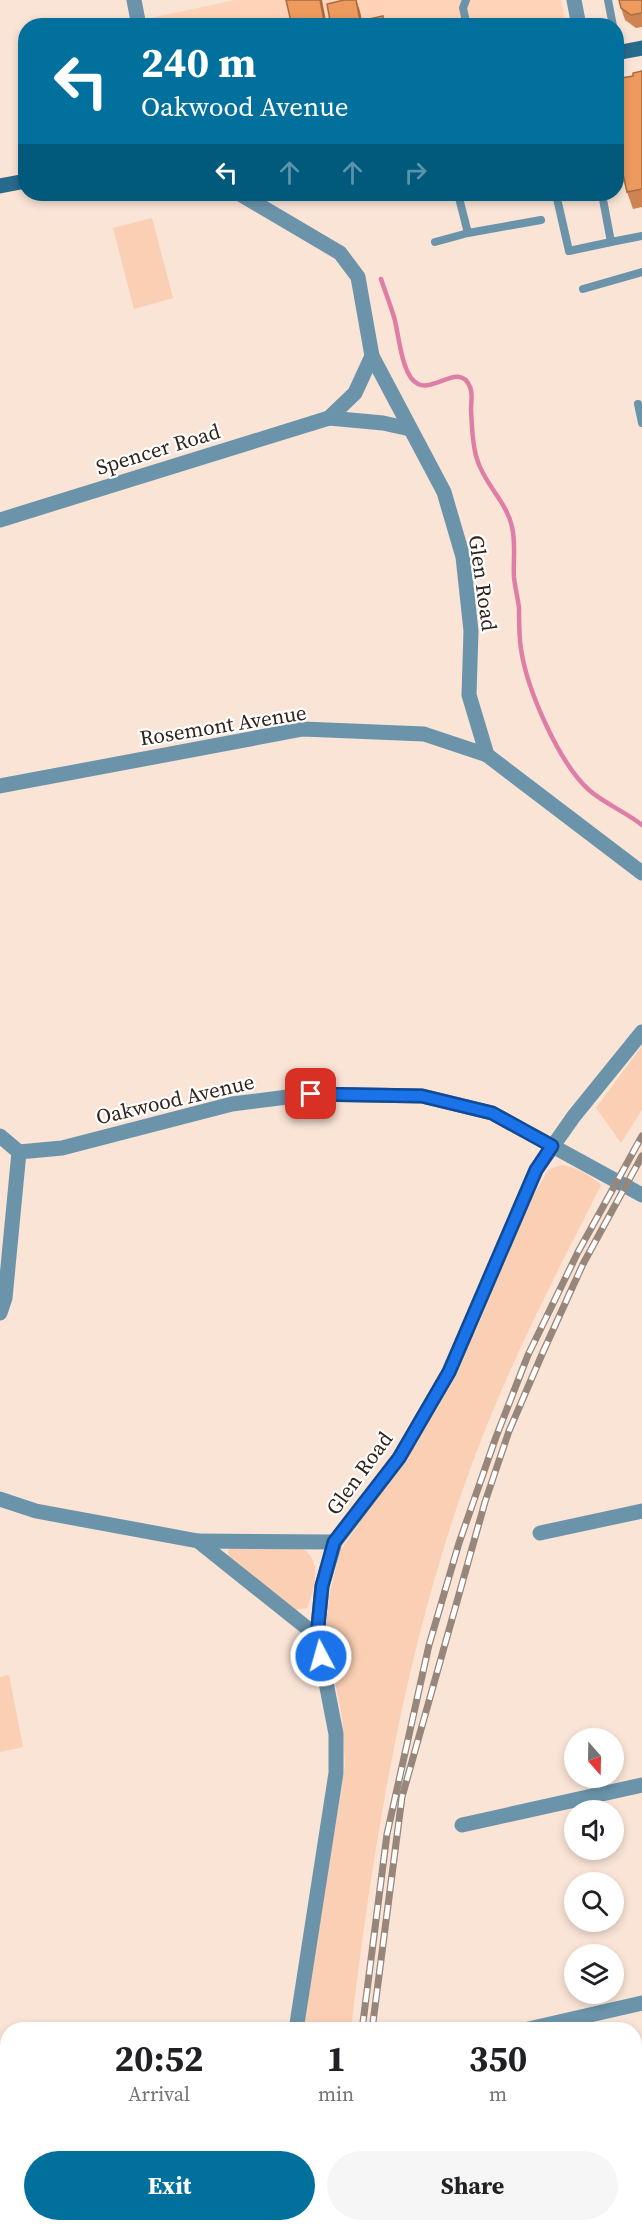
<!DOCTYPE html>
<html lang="en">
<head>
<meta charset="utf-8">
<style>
	body { margin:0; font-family:"Source Serif 4",serif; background:#f6f6f6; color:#202124; height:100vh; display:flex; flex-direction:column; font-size:22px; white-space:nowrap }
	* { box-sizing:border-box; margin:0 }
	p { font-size:20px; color:#757577 }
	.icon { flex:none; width:33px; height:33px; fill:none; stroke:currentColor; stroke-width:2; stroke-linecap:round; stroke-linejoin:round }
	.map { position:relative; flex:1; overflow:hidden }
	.sheet { position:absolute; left:0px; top:2022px; width:642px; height:210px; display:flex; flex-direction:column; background:#fff; border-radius:24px 24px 0 0; box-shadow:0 3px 9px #0003 }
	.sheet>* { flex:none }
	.top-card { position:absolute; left:18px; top:18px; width:606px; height:183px; border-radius:24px; box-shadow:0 3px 9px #0003; background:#02709c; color:#fff; overflow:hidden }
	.needle { width:39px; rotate:160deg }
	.fabs { position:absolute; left:564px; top:1728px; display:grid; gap:12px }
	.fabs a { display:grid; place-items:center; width:60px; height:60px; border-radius:50%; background:#fff; box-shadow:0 3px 9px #0003; font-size:30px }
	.pin { position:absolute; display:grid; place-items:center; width:51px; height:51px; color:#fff; margin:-26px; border-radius:12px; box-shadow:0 3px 9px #0006 }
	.me { position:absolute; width:66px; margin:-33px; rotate:354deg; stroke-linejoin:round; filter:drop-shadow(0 0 4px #0008) }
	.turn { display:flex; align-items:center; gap:21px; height:126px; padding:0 24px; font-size:27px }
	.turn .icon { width:78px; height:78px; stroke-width:2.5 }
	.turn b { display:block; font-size:42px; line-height:51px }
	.lanes { display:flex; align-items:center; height:57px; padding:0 24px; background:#0003; justify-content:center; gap:30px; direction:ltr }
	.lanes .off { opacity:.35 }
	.eta { display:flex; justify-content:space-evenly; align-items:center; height:102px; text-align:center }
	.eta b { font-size:36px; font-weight:700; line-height:42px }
	.cta { display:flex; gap:12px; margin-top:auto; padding:12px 24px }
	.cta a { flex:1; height:69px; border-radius:36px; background:#02709c; color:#fff; font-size:24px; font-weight:700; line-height:69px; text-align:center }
	.cta a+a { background:#f6f6f6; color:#202124 }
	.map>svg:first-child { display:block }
	.built { fill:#fed3b7 }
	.green { fill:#facfb3 }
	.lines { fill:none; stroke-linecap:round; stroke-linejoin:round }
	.stream { stroke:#de7ea6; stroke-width:4.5 }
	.service { stroke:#6b94ab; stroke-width:8 }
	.minor { stroke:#6b94ab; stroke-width:15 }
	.secondary { stroke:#276a8c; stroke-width:15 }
	.rail-casing { stroke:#97867b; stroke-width:7 }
	.rail { stroke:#fff; stroke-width:4.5; stroke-dasharray:14; stroke-linecap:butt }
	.wall { fill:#cd8452 }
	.shaded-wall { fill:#a76c42 }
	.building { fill:#ee9a5f; stroke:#a76c42; stroke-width:1.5 }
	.route-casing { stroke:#114b97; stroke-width:15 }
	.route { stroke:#1a73e8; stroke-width:10 }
	.labels { text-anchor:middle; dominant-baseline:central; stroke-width:4.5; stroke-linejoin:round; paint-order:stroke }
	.street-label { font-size:21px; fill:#30231b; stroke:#fff }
</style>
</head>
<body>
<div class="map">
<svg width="642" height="2232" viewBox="0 0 642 2232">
	<rect width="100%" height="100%" fill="#fae4d6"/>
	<polygon class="built" points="235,0 561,0 566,25 147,26 146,19"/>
	<g class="green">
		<polygon points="152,218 173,298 134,309 113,228"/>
		<polygon points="642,1046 642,1110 621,1143 596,1108"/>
		<path d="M561,1165C574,1166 592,1176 601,1185C556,1274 510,1362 475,1456C406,1640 374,1836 351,2029L302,2030L345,1765L342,1717L328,1646L326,1624L330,1592L340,1551L418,1439L439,1405L480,1321L522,1216L548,1170Z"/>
		<path d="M233,1547H299C324,1558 315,1587 307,1608L294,1610L230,1560L228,1554L229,1549Z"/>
		<polygon points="9,1675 23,1747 0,1752 0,1677"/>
	</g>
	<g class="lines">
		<path class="stream" d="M381,279C385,291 390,304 394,317C399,333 401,376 418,384C435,392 460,362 470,387C473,394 471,402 471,410C472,425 472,444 477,459C484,484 507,502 512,527C516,543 513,561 514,577C515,588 518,598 519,608C519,622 519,636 521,649C527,690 559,763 589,790C605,804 626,812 642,825"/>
		<g class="service">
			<polyline points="466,0 463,8 467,26"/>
			<polyline points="608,0 613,26"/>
			<polyline points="241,26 244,26"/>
			<polyline points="458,194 468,233"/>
			<polyline points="556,194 569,251 611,242"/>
			<polyline points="602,194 611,242 642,236"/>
			<polyline points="435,242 468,233 541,220"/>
			<polyline points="583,289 642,272"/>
			<polyline points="638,404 642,423"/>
		</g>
		<g class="minor">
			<polyline points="134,0 139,26"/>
			<polyline points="574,0 579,26"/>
			<polyline points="240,194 340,253 358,277 372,356 444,492 463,557 471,631 469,695 487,755 642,873"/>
			<polyline points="329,418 355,393 372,356"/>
			<polyline points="0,520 329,418 383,423 410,429"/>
			<polyline points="0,786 303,729 424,734 487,755"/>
			<polyline points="0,1136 19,1152"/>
			<polyline points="19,1152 62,1148 232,1104 311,1094 422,1096 492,1113 642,1195"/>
			<polyline points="0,1313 5,1298 19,1152"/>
			<polyline points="0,1499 36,1511 198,1541 317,1636"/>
			<polyline points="540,1533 642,1511"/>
			<polyline points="198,1541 335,1542"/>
			<polyline points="462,1825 642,1785"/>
			<polyline points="296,2030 336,1773 336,1734 317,1636 322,1586 335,1542 399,1458 449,1372 536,1170 574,1116 642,1032"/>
			<polyline points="524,2030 642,2003"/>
			<polyline points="0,2151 8,2149"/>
			<polyline points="547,2224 549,2232"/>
			<polyline points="297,2232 298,2224"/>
			<polyline points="395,2232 396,2224"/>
		</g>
		<g class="secondary">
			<polyline points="616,53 642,48"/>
			<polyline points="0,186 26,181"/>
		</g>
		<defs>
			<g id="rail">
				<polyline points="362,2030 387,1834 429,1645 459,1543 496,1437 528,1355 578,1252 642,1136"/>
				<polyline points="372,2030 402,1797 485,1502 509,1431 543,1352 583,1264 642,1156"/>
				<polyline points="336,2232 337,2224"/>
				<polyline points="346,2232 347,2224"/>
			</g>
		</defs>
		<use href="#rail" class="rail-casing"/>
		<use href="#rail" class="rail"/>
	</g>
	<g class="wall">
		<polygon points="642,0 642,27 636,28 625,20 621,8"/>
		<polygon points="642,71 642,207 633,209 627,192 633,76"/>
	</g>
	<g class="shaded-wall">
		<polygon points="320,0 322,0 327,26 325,26"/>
		<polygon points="356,0 360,11 363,26 361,26"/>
	</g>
	<g class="building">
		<polygon points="286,0 320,0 325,26 292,26"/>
		<polygon points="344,0 356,0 361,26 331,26 327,4"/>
		<polygon points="619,0 642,0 642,13 631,15 621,8"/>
		<polygon points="383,16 384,26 365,26 364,20"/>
		<polygon points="642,71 642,189 627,192 616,143 616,79 633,76 633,73"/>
	</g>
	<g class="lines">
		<defs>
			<polyline id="route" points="311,1094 422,1096 492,1113 552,1146 536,1170 449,1372 399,1458 334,1542 322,1586 317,1636 321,1656"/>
		</defs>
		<use href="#route" class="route-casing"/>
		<use href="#route" class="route"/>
	</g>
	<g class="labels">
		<g class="street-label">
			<text transform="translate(158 449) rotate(-17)">Spencer Road</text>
			<text transform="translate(483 583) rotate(82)">Glen Road</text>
			<text transform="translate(223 725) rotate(-9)">Rosemont Avenue</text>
			<text transform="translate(175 1099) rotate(-13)">Oakwood Avenue</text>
			<text transform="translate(359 1473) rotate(-54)">Glen Road</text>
		</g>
	</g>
</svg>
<div class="fabs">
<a><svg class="needle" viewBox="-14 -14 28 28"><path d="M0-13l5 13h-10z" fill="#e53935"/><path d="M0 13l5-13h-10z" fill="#757577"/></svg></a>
<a><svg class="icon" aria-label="sound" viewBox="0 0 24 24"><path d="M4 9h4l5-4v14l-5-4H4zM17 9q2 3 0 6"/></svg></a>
<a><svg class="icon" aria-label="search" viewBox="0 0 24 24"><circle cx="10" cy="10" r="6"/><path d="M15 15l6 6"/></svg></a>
<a><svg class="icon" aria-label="layers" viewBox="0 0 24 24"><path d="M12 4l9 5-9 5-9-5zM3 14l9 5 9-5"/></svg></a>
</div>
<div class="pin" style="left:311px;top:1094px;background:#d93025"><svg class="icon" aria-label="arrive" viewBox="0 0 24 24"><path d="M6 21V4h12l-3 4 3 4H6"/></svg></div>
<svg class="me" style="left:321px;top:1656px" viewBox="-20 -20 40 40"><circle r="17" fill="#1a73e8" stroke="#fff" stroke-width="3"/><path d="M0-11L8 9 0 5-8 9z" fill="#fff"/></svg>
<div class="top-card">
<div class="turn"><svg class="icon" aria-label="left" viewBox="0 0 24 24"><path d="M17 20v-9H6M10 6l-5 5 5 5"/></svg><div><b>240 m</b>Oakwood Avenue</div></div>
<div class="lanes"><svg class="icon" aria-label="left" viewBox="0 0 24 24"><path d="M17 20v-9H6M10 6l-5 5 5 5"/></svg><svg class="icon off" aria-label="ahead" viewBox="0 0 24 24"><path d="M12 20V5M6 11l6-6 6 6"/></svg><svg class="icon off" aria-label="ahead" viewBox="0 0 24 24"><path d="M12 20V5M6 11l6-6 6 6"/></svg><svg class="icon off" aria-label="right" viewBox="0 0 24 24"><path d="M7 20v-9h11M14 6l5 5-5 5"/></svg></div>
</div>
<section class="sheet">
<div class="eta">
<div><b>20:52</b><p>Arrival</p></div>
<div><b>1</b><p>min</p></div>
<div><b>350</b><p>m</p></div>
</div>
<div class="cta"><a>Exit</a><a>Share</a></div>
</section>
</div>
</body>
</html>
